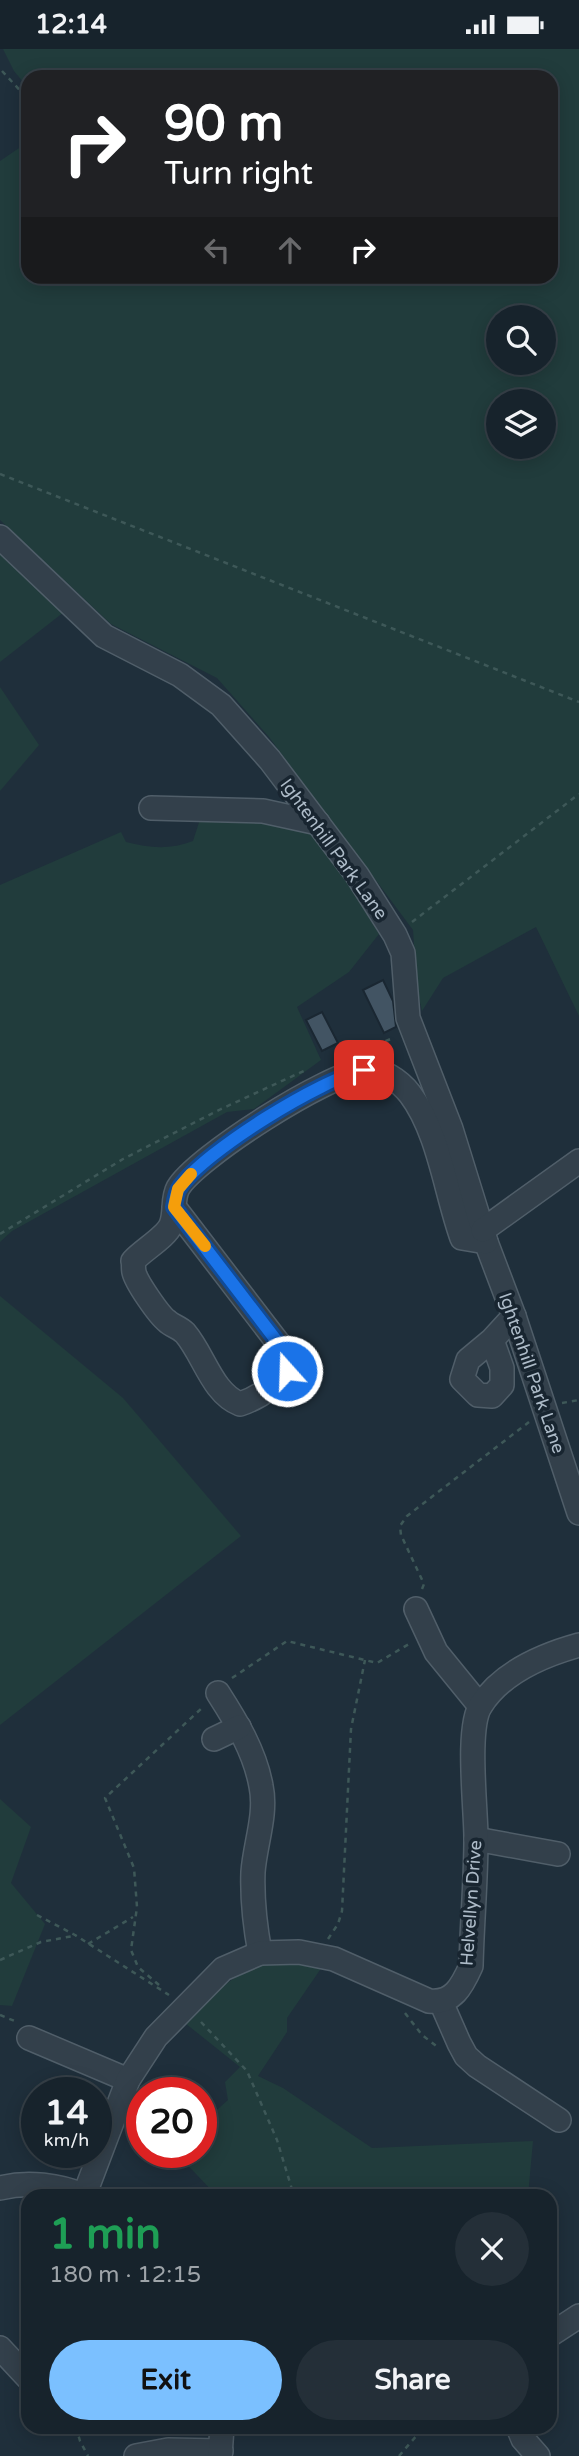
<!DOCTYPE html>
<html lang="en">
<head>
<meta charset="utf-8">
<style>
	body { margin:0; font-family:"Varela Round",sans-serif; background:#242f38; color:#f1f3f6; height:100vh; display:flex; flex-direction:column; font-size:26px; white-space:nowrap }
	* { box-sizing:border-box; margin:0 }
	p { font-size:23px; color:#9ea4a9 }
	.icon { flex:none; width:38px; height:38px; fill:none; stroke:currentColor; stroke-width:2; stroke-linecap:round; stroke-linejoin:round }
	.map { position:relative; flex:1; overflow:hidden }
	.details { position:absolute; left:21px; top:2140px; width:536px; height:245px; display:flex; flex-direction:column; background:#17232c; border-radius:21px; box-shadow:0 4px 18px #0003,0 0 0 2px #364048 }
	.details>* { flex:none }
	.hud { position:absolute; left:21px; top:21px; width:537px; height:214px; border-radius:21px; box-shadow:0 4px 18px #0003,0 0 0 2px #364048; background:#202124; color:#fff; overflow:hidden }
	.buttons { position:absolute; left:486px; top:256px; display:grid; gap:14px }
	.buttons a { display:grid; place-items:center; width:70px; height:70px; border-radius:50%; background:#17232c; box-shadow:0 4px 18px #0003,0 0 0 2px #364048; font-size:35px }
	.speed { position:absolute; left:21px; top:2028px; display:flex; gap:14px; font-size:35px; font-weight:700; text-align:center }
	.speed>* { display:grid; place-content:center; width:91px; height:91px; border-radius:50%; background:#17232c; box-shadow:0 4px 18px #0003,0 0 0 2px #364048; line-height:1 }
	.speed small { font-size:18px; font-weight:400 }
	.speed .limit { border:10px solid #d22; background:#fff; color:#111 }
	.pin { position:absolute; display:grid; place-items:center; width:60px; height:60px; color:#fff; margin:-30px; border-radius:14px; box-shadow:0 4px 10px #0006 }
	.me { position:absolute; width:77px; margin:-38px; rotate:340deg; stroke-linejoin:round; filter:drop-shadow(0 0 5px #0008) }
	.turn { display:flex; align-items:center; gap:24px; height:147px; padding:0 28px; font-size:32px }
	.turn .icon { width:91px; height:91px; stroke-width:2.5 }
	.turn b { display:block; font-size:49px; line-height:60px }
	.lanes { display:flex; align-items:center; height:66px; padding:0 28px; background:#0003; justify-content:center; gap:35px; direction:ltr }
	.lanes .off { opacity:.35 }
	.round { display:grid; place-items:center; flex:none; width:74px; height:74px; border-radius:37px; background:#242f38 }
	.overview { display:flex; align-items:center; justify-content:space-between; height:119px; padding:0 28px }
	h1 { font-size:42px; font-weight:700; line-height:52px; color:#1e9e55 }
	.button { display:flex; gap:14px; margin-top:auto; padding:14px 28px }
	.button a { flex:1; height:80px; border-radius:42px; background:#7bc0ff; color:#111; font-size:28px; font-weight:700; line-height:80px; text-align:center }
	.button a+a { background:#242f38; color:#f1f3f6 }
	.status { display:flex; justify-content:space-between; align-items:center; height:49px; padding:0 35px; background:#17232c; direction:ltr }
	.status svg { height:19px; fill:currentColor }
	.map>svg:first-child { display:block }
	.green { fill:#213c3c; fill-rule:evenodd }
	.building { fill:#425463; stroke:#1a2732; stroke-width:2 }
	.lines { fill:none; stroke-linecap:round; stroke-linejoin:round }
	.minor-casing { stroke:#505e69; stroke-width:26 }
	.path { stroke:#3e5858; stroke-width:2.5; stroke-dasharray:5 5; stroke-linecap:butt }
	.minor { stroke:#33404b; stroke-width:23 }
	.route-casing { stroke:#114b97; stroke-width:18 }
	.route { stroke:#1a73e8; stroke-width:12 }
	.slow { stroke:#f59e0b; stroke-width:12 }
	.labels { text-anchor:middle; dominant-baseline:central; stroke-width:7; stroke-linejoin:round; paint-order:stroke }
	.street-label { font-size:18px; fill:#adbbc8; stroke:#182530 }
</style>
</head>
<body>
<div class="status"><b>12:14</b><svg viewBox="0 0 49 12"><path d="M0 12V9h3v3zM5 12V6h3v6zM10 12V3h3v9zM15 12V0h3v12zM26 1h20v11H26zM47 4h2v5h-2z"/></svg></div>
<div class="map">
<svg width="579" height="2407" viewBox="0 0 579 2407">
	<rect width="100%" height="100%" fill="#1f2f3b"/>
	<g class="green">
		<path d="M3,0H579V967L536,878L443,929L422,962L417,940L413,881L269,688L217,629L111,575L0,471V112L28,93V228H551V28H28V39L14,22ZM499,268H544V313H499ZM499,352H544V397H499Z"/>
		<polygon points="0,504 64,563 0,613"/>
		<polygon points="0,638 39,696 0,742"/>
		<path d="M202,764L263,766L313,785L347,832L379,885L349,923L297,958L321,1011L254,1060L227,1063L12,1182L0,1193V836L121,783L126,793C149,799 170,801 193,792Z"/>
		<polygon points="0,1247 123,1349 241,1487 0,1676"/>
		<polygon points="0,1750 31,1778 11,1834 45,1875 12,1957 0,1956"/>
		<path d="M284,1913L322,1918L287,1969V1983L258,2027L283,2039L372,2099L533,2092L528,2147H217L176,2104H201V2075L228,2051L225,2033L240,2018L185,1974C219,1942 234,1917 284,1913Z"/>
	</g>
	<g class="building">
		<polygon points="383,931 393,952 396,978 384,984 363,941"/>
		<polygon points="322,963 338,994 322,1002 306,971"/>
	</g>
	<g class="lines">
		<defs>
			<g id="minor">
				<polyline points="0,488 104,587 180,626 221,656 270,711 357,826 395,886 403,904 408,969 451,1080 486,1193 514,1267 579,1464"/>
				<polyline points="151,759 263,762 318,774"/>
				<path d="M174,1158L279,1295C282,1300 287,1306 288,1311C292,1330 255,1350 240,1355C212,1344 204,1306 185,1284C179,1278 172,1277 167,1272C159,1266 136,1233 134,1223C133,1219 134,1216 133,1212C143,1201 166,1188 171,1176C176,1164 172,1150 178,1139C195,1109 330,1023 365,1021C382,1020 399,1031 410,1045C439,1083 446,1145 462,1189L486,1193"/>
				<polyline points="483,1181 579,1112"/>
				<polyline points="492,1291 502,1319 502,1336 492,1347 478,1346 462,1330 468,1311 492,1291 514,1267"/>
				<polyline points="416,1560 436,1603 480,1657"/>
				<path d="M218,1644C236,1672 255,1703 261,1737C267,1765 255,1795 253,1823C252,1850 255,1877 260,1904"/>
				<polyline points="214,1690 239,1678"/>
				<polyline points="476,1790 558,1805"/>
				<polyline points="441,1953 459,1994 466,2007 477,2017 559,2071"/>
				<polyline points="29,1989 128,2031"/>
				<path d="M0,2139C28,2132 59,2136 85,2147"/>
				<path d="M84,2147L128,2031L156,1988L223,1920L260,1904L299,1903L334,1910L429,1952C453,1955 462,1937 471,1917C472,1874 476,1831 476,1789C476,1759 466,1678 481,1656C502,1623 543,1606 579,1596"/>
				<polyline points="550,2286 579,2267"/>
				<polyline points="0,2299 28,2329"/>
				<polyline points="518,2378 523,2390 538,2407"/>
				<polyline points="136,2407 168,2401 221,2402"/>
				<polyline points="220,2407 222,2378"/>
			</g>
		</defs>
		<use href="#minor" class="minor-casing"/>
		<g class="path">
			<polyline points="2,22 28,50"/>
			<polyline points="0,425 579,653"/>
			<polyline points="412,873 579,745"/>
			<polyline points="367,1000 393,989"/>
			<polyline points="0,1185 123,1110 221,1060 308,1020"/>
			<polyline points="562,1354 579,1351"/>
			<polyline points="422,1540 424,1535 401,1486 400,1477 407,1467 529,1373"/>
			<polyline points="232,1629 287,1592 377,1614 409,1595"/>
			<polyline points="37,1866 75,1886 169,1946"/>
			<polyline points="328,1890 338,1875 342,1862 351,1680 365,1611"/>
			<polyline points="88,1895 133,1868"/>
			<polyline points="0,1911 41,1893 73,1887"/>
			<polyline points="159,1936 138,1918 131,1901 137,1858 134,1819 105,1749 203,1658"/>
			<polyline points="405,1964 422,1986 439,1999"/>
			<polyline points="0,1966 17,1973"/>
			<polyline points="201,1973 247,2022 277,2091 294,2147"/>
			<polyline points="76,2378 80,2392 88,2407"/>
			<polyline points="399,2407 424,2378"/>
		</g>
		<use href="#minor" class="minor"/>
	</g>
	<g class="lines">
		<defs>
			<path id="route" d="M287,1322L288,1311L279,1295L174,1158C175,1151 176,1143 180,1138C205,1102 321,1030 364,1021"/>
		</defs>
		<use href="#route" class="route-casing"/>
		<use href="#route" class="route"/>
		<polyline class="slow" points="191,1125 178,1140 174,1158 205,1197"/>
	</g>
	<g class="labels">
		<g class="street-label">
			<text transform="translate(334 800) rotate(54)">Ightenhill Park Lane</text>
			<text transform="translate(532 1324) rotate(71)">Ightenhill Park Lane</text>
			<text transform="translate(471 1854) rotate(-86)">Helvellyn Drive</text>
		</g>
	</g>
</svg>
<div class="buttons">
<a><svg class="icon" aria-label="search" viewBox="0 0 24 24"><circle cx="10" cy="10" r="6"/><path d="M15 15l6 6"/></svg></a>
<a><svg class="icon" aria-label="layers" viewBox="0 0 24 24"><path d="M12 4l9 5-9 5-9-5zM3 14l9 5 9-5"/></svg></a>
</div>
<div class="speed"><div>14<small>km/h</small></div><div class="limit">20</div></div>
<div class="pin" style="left:364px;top:1021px;background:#d93025"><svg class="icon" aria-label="arrive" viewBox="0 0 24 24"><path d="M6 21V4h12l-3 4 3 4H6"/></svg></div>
<svg class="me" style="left:287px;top:1322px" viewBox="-20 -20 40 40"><circle r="17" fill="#1a73e8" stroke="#fff" stroke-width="3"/><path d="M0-11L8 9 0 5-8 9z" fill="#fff"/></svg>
<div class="hud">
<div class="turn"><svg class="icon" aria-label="right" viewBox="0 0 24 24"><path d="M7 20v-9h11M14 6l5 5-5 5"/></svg><div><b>90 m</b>Turn right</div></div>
<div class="lanes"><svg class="icon off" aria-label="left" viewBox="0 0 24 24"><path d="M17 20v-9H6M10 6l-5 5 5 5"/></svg><svg class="icon off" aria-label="ahead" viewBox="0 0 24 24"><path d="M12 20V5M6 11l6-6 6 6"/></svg><svg class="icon" aria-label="right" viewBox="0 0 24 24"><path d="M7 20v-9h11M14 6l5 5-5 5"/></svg></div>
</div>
<section class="details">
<div class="overview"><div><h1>1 min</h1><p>180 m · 12:15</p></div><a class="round"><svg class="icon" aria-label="close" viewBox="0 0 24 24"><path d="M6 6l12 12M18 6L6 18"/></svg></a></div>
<div class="button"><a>Exit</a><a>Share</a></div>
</section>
</div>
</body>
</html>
